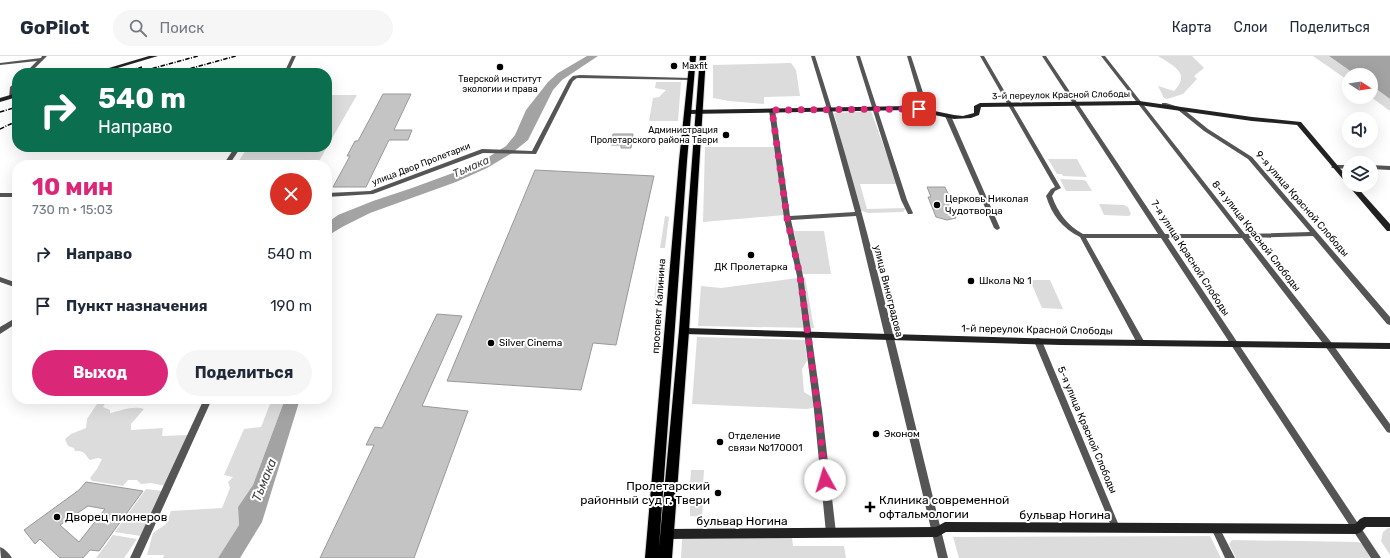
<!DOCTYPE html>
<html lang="ru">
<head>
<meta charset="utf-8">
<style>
	body { margin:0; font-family:Rubik,sans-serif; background:#f6f6f7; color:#1f2937; height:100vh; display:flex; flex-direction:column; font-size:15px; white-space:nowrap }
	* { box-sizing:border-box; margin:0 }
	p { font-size:13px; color:#747a83 }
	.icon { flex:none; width:22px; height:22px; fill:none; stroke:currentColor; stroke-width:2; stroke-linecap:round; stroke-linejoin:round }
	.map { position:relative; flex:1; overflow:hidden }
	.details { position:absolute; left:12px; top:104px; width:320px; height:244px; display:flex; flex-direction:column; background:#fff; border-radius:16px; box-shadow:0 4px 16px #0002 }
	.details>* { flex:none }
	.banner { position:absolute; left:12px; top:12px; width:320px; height:84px; border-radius:16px; box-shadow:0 4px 16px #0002; background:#0b6e4f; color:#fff; overflow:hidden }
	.needle { width:26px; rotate:102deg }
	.fabs { position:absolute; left:1342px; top:12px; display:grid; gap:8px }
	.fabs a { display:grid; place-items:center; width:36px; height:36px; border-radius:50%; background:#fff; box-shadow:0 4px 16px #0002; font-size:20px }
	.pin { position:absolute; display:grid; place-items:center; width:34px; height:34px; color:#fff; margin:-17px; border-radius:8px; box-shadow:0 2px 6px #0006 }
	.me { position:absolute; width:44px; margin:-22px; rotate:354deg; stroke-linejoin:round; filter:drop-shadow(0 0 3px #0008) }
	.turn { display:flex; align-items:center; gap:14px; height:84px; padding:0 20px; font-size:18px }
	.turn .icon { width:52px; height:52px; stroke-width:2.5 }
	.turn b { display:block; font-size:28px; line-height:34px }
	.round { display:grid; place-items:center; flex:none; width:42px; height:42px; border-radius:21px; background:#f6f6f7 }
	.headline { display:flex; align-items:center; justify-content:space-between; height:68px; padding:0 20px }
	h1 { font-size:24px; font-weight:700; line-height:30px; color:#db2777 }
	.button { display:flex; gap:8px; margin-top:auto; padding:8px 20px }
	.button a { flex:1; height:46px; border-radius:24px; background:#db2777; color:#fff; font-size:16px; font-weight:700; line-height:46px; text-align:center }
	.button a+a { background:#f6f6f7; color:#1f2937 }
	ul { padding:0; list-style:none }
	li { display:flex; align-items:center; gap:12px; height:52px; padding:0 20px }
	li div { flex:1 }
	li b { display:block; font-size:15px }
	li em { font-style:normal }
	header { display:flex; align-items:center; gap:24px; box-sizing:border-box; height:56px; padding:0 20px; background:#fff; border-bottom:1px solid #e0e1e3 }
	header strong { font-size:19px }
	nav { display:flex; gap:22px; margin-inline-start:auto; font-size:14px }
	.search { width:280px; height:36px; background:#f6f6f7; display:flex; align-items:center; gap:10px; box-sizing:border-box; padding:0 14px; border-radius:22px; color:#747a83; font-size:15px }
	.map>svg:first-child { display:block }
	.green { fill:#dcdcdc; fill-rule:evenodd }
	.water { fill:#a3a3a3 }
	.building { fill:#c4c4c4; stroke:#999; fill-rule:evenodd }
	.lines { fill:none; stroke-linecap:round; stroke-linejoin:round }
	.primary-casing { stroke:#dbdbdb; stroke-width:2 }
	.street { fill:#555; fill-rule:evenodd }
	.secondary { fill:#222; fill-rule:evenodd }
	.primary { fill:#000; fill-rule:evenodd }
	.rail { stroke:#000; stroke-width:1.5; stroke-dasharray:4.5 1.5 1 1.5; stroke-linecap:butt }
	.route { stroke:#db2777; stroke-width:7; stroke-dasharray:0 12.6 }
	.poi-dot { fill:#000; stroke:#fff; stroke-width:1.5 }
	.labels { text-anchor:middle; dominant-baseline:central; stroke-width:4; stroke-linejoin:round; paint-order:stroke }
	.far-poi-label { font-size:9px; fill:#000; stroke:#fff; text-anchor:start }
	.far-street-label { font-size:9px; fill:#000; stroke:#fff }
	.poi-label { font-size:10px; fill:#000; stroke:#fff; text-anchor:start }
	.street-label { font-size:10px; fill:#000; stroke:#fff }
	.water-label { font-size:11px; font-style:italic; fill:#444; stroke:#fff }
	.near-poi-label { font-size:12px; fill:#000; stroke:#fff; text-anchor:start }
	.near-street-label { font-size:12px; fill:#000; stroke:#fff }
	.near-water-label { font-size:13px; font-style:italic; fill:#444; stroke:#fff }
</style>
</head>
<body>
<header>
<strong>GoPilot</strong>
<div class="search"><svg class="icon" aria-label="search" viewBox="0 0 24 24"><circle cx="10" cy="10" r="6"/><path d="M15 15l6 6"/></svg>Поиск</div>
<nav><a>Карта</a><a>Слои</a><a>Поделиться</a></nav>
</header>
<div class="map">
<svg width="1390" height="502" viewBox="0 0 1390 502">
	<rect width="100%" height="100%" fill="#fff"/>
	<g class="green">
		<path d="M1158,0H1192L1204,12L1194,20L1197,23L1183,38L1167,43L1164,42L1158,30L1174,35C1192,17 1172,9 1158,0Z"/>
		<polygon points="1313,0 1329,0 1356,19 1349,19 1349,25"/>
		<polygon points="791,7 796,14 800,40 764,41 764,48 729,45 713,42 713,9"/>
		<polygon points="656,26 681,26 678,65 649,65 653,42 659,41 666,34 655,32"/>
		<polygon points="1371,29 1390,43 1390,55 1371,41"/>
		<polygon points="327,39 357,39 327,91"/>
		<path d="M871,55L906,152L903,156L868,157L859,154L834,57ZM860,128H896L905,152L867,153Z"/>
		<polygon points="248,91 327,91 317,109 236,109"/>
		<polygon points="705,91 775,91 785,159 703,166"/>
		<polygon points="1048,103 1077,103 1087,121 1063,120 1062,118 1057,118"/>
		<polygon points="1060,123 1083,124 1086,125 1092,135 1066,135"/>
		<polygon points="1099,148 1124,149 1128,151 1131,158 1129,160 1104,159"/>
		<polygon points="665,160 669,161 665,192 660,192"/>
		<polygon points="794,175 824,175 831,218 802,218"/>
		<polygon points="658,207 664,208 660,245 654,245"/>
		<polygon points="805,221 814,272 698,270 701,230 721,232"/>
		<polygon points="1030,224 1050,224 1063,253 1042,252"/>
		<polygon points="697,281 805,284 807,305 802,313 804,336 814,342 815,348 813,352 806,353 692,348"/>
		<polygon points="272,343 285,343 253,429 238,451 239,469 218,502 163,502 164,499 147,499 153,477 166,468 171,455 222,452 230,432 228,426 233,421 224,419 244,373 261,371"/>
		<path d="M106,346L103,351L110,354V357C120,355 133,349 144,353L131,368V374L163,372L162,380L188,379L165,430L151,427L141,428L137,424H128L123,430L92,425L90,422L97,413L102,403L98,402L90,404C84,398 86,395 75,395L74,392L68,390L65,383L71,378L86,372L87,363L97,348Z"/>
		<polygon points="691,414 704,414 703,430 690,429"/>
		<polygon points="146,433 163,435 141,480 115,476"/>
		<polygon points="690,444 703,445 702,461 690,460"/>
		<polygon points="1388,472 1390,472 1390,499 1381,485 1383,476"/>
		<polygon points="113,479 137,483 124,502 96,502"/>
		<polygon points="1210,480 1221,502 959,502 953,481"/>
		<polygon points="792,482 793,490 844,490 846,502 681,502 682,483"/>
		<polygon points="1232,484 1358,486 1371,492 1377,502 1236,502 1229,488"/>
	</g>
	<g class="water">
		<polygon points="587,0 598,0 562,24 553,34 528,84 512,97 487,112 456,126 370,157 344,170 327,180 327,167 338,159 373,145 412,132 472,110 487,102 506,90 515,79 526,54 548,26 558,17"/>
		<polygon points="1329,0 1390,0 1390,43 1371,29 1371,19 1356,19"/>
		<polygon points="285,343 300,343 262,466 240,502 218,502 239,469 238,451 253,429"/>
	</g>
	<g class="building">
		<polygon points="383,38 411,38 394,74 412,74 408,84 389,84 366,131 333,131 350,100 347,100 355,85 358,85"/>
		<polygon points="613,78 633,78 631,92 621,92 621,89 611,89"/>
		<polygon points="535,114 654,120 616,289 593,287 581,334 447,325"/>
		<polygon points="927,131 945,131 949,140 945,141 956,162 947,164 936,161 928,141 931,141"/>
		<polygon points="437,258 462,260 422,350 468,355 414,502 320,502 374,389 366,389 375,371 382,372"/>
		<path d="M86,426L143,435L99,495L90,494L83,502H60L40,483L35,488L24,474L79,434ZM88,450L105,453L79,486L60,469Z"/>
	</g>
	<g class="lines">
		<defs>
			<polygon id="primary" points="690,0 696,0 687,105 659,491 679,275 700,0 706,0 689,275 672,502 645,502 679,105"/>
		</defs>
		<use href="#primary" class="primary-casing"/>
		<g class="street">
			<polygon points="42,0 47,0 30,17 25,17 37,5 0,9 0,7 41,2"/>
			<polygon points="292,0 296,0 288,17 284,17"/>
			<path d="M811,0H815C869,164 906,335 948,502H938L856,160L791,164L803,220L822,354L836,477L834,480L831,481L828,480L826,477L814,354L797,220L784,162L769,54L772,52L775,54L790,160L855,156L827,53Z"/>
			<polygon points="856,0 860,0 907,144 913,157 912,158 908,158 901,144"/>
			<polygon points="907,0 911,0 929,55 928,56 924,56 923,55"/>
			<path d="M980,0H984L1061,132L1055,135L1052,140C1058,157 1067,169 1083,178H1158L1042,0H1046L1165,178H1239L1101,0H1105L1245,178L1310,176L1248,103L1204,75L1178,54L1162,49V47H1166L1182,52L1208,73L1252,101L1390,261V269L1387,268L1313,180L1249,182L1331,286L1390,368V377L1387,376L1325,290L1242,182H1168L1381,502H1371L1161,182H1086L1145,287L1144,289H1138L1080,181C1062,172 1052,159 1046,140L1051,133L1055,131Z"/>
			<polygon points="580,19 691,22 693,23 691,24 577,22 573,25 536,98 483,97 373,138 327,141 327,137 370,135 482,93 532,95 569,24 573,20"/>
			<polygon points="17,25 17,30 15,31 14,41 9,42 10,31"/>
			<polygon points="948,58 951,60 1000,172 999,173 997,174 994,172 945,60"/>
			<polygon points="235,91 241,91 229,109 223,109"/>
			<polygon points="1334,109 1349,109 1349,113 1332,112 1331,111"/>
			<polygon points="1371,109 1390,110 1390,114 1371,113"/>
			<rect x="0" y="137" width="17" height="4"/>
			<polygon points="0,221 17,227 17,232 0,226"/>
			<polygon points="17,261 17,267 0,278 0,271"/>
			<polygon points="1038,282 1041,283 1042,285 1120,472 1119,475 1116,476 1113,475 1112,472 1034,285 1035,283"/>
			<polygon points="204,343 212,343 140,502 130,502"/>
			<polygon points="1215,468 1218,469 1235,502 1225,502 1211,472 1212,469"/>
			<path d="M0,491C5,493 9,497 12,502H1Z"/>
		</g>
		<g class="secondary">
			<polygon points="149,0 158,0 101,17 92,17"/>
			<polygon points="17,37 17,41 0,46 0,42"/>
			<polygon points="1139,45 1252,61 1301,66 1349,123 1349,129 1355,129 1390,168 1390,175 1387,175 1347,128 1297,69 1252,65 1139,49 981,51 979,59 971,62 954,63 910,54 688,58 685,56 688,54 910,50 954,59 963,60 974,57 974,50 980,47"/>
			<polygon points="684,272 1061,283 1390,287 1390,293 1061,289 684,278 681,277 680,275 681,273"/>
			<polygon points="1364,461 1390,461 1390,471 1366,471 1361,476 1357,478 946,476 937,481 666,483 662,481 661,478 662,475 666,473 936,471 945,466 1355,468 1360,463"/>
		</g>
		<use href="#primary" class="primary"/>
		<g class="rail">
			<polyline points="122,17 142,11"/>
			<polyline points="136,17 198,0"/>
			<polyline points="174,17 236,0"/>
			<polyline points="0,56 17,51"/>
			<polyline points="0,73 17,65"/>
		</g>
	</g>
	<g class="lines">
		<polyline class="route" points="825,424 818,354 800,220 787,162 772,54 919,53"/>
	</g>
	<g class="poi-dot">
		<circle cx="674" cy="10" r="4"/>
		<circle cx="500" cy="11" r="4"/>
		<circle cx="726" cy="79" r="4"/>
		<circle cx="937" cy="149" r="4"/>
		<circle cx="751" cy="199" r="4"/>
		<circle cx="971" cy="225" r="4"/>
		<circle cx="491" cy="287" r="4"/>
		<circle cx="876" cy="378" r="4"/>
		<circle cx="720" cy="386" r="4"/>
		<circle cx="718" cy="437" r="4"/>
		<path d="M868 445h4v4h4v4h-4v4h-4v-4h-4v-4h4z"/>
		<circle cx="57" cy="461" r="4"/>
	</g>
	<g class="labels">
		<g class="far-poi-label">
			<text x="682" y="10">Maxfit</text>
			<text x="500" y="23" text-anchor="middle">Тверской институт<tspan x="500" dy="10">экологии и права</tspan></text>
			<text x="718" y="74" text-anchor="end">Администрация<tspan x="718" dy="10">Пролетарского района Твери</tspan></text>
		</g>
		<g class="far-street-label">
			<text transform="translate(1061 39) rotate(-1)">3-й переулок Красной Слободы</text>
			<text transform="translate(421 108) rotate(-21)">улица Двор Пролетарки</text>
		</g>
		<g class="poi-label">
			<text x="945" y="143">Церковь Николая<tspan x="945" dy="12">Чудотворца</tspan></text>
			<text x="751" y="211" text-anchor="middle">ДК Пролетарка</text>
			<text x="979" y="225">Школа № 1</text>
			<text x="499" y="287">Silver Cinema</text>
			<text x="884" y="378">Эконом</text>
			<text x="728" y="380">Отделение<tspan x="728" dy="12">связи №170001</tspan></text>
		</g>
		<g class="street-label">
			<text transform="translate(1302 148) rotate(49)">9-я улица Красной Слободы</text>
			<text transform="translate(1256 180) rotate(52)">8-я улица Красной Слободы</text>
			<text transform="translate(1190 202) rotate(57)">7-я улица Красной Слободы</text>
			<text transform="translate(888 235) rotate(76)">улица Виноградова</text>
			<text transform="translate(659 250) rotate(-86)">проспект Калинина</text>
			<text transform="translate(1037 274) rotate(1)">1-й переулок Красной Слободы</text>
			<text transform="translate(1087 374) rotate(67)">5-я улица Красной Слободы</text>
		</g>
		<g class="water-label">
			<text transform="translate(471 111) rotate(-23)">Тьмака</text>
		</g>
		<g class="near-poi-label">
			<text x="710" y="430" text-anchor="end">Пролетарский<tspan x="710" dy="14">районный суд г. Твери</tspan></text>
			<text x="879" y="444">Клиника современной<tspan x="879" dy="14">офтальмологии</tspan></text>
			<text x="65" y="461">Дворец пионеров</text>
		</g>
		<g class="near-street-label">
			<text x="1065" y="459">бульвар Ногина</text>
			<text x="742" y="465">бульвар Ногина</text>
		</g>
		<g class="near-water-label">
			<text transform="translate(264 424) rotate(-68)">Тьмака</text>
		</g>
	</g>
</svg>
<div class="fabs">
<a><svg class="needle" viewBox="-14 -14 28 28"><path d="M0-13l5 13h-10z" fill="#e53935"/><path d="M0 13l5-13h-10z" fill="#747a83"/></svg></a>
<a><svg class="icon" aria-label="sound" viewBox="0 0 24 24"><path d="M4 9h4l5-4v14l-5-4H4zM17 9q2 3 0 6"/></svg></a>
<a><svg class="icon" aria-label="layers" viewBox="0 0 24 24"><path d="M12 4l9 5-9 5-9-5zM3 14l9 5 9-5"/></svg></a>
</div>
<div class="pin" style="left:919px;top:53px;background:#d93025"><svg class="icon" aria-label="arrive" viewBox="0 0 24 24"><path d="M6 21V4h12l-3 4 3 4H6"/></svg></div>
<svg class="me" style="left:825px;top:424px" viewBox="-20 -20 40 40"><circle r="19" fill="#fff"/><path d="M0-13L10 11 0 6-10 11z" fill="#db2777"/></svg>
<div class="banner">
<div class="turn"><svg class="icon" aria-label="right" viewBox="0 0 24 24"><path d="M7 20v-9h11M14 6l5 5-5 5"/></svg><div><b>540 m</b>Направо</div></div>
</div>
<section class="details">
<div class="headline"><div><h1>10 мин</h1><p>730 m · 15:03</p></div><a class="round" style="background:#d93025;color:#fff"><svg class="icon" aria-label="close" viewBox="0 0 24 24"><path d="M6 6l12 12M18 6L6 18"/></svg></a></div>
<ul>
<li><svg class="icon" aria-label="right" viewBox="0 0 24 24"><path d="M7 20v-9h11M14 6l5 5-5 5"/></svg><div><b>Направо</b></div><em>540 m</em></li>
<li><svg class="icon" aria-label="arrive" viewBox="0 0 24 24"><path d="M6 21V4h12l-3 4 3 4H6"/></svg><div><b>Пункт назначения</b></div><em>190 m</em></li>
</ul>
<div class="button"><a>Выход</a><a>Поделиться</a></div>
</section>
</div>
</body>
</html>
